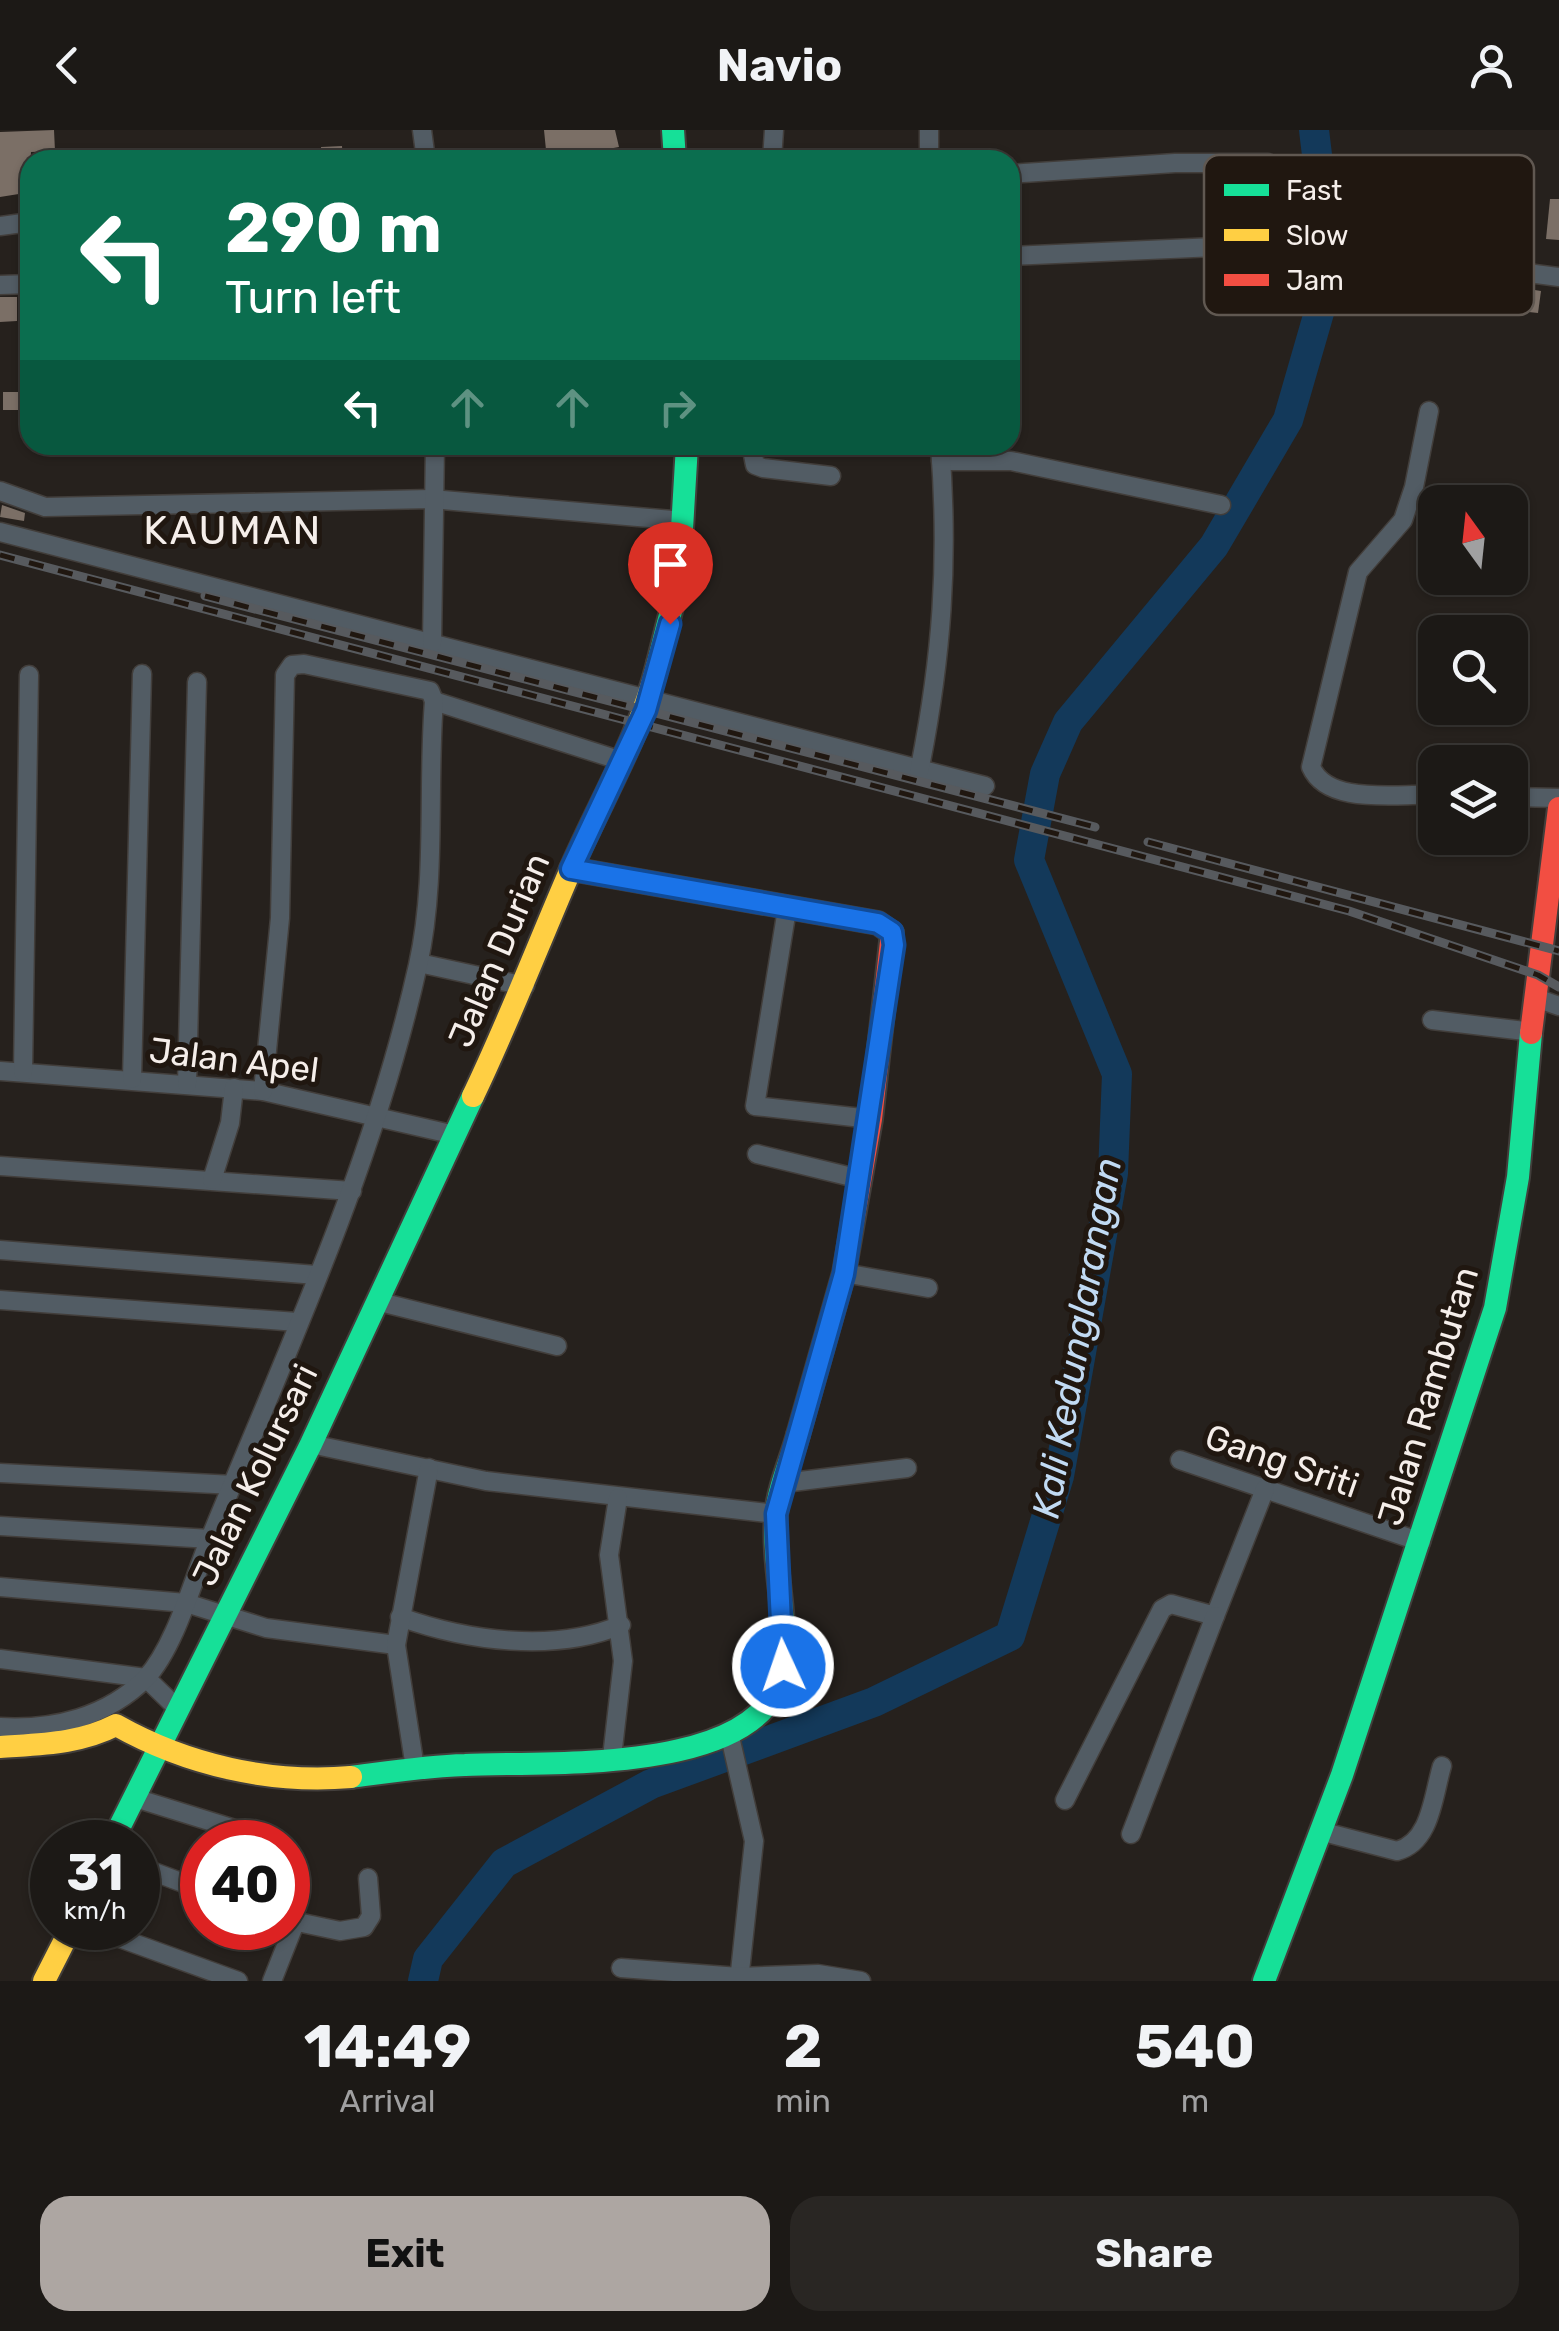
<!DOCTYPE html>
<html lang="en">
<head>
<meta charset="utf-8">
<style>
	body { margin:0; font-family:Rubik,sans-serif; background:#292623; color:#f1f3f6; height:100vh; display:flex; flex-direction:column; font-size:38px; white-space:nowrap }
	* { box-sizing:border-box; margin:0 }
	p { font-size:32px; color:#a0a0a1 }
	.icon { flex:none; width:55px; height:55px; fill:none; stroke:currentColor; stroke-width:2; stroke-linecap:round; stroke-linejoin:round }
	.map { position:relative; height:1851px; overflow:hidden }
	.side { display:flex; flex-direction:column; background:#1c1916; flex:1 }
	.side>* { flex:none }
	.banner { position:absolute; left:20px; top:20px; width:1000px; height:305px; border-radius:30px; box-shadow:0 2px 8px #0004,0 0 0 2px #3a3835; background:#0b6e4f; color:#fff; overflow:hidden }
	.needle { width:65px; rotate:345deg }
	.fabs { position:absolute; left:1418px; top:355px; display:grid; gap:20px }
	.fabs a { display:grid; place-items:center; width:110px; height:110px; border-radius:20px; background:#1c1916; box-shadow:0 2px 8px #0004,0 0 0 2px #3a3835; font-size:50px }
	.speed { position:absolute; left:30px; top:1690px; display:flex; gap:20px; font-size:50px; font-weight:700; text-align:center }
	.speed>* { display:grid; place-content:center; width:130px; height:130px; border-radius:50%; background:#1c1916; box-shadow:0 2px 8px #0004,0 0 0 2px #3a3835; line-height:1 }
	.speed small { font-size:25px; font-weight:400 }
	.speed .limit { border:15px solid #d22; background:#fff; color:#111 }
	.pin { position:absolute; display:grid; place-items:center; width:85px; height:85px; color:#fff; margin:-102px -42px; border-radius:50% 50% 50% 0; rotate:-45deg; box-shadow:0 0 10px #0007 }
	.pin .icon { rotate:45deg }
	.me { position:absolute; width:110px; margin:-55px; rotate:357deg; stroke-linejoin:round; filter:drop-shadow(0 0 8px #0008) }
	.turn { display:flex; align-items:center; gap:35px; height:210px; padding:0 40px; font-size:45px }
	.turn .icon { width:130px; height:130px; stroke-width:2.5 }
	.turn b { display:block; font-size:70px; line-height:85px }
	.lanes { display:flex; align-items:center; height:95px; padding:0 40px; background:#0003; justify-content:center; gap:50px; direction:ltr }
	.lanes .off { opacity:.35 }
	.eta { display:flex; justify-content:space-evenly; align-items:center; height:170px; text-align:center }
	.eta b { font-size:60px; font-weight:700; line-height:70px }
	.cta { display:flex; gap:20px; margin-top:auto; padding:20px 40px }
	.cta a { flex:1; height:115px; border-radius:30px; background:#ada6a2; color:#111; font-size:40px; font-weight:700; line-height:115px; text-align:center }
	.cta a+a { background:#292623; color:#f1f3f6 }
	header { display:flex; justify-content:space-between; align-items:center; height:130px; padding:0 40px; background:#1c1916; font-size:45px; font-weight:700 }
	.map>svg:first-child { display:block }
	.lines { fill:none; stroke-linecap:round; stroke-linejoin:round }
	.river { stroke:#13395a; stroke-width:30 }
	.building { fill:#7b6f66 }
	.street-casing { stroke:#423e3b; stroke-width:21 }
	.fast-casing { stroke:#423e3b; stroke-width:26 }
	.slow-casing { stroke:#423e3b; stroke-width:26 }
	.jam-casing { stroke:#423e3b; stroke-width:26 }
	.street { stroke:#525c64; stroke-width:18 }
	.fast { stroke:#16e098; stroke-width:22 }
	.slow { stroke:#ffcf43; stroke-width:22 }
	.jam { stroke:#f24e42; stroke-width:22 }
	.rail-casing { stroke:#575a5e; stroke-width:9 }
	.rail { stroke:#201710; stroke-width:5; stroke-dasharray:15; stroke-linecap:butt }
	.route-casing { stroke:#114b97; stroke-width:25 }
	.route { stroke:#1a73e8; stroke-width:18 }
	.labels { text-anchor:middle; dominant-baseline:central; stroke-width:10; stroke-linejoin:round; paint-order:stroke }
	.street-label { font-size:35px; fill:#f5eeea; stroke:#201710 }
	.water-label { font-size:38px; font-style:italic; fill:#c1daf3; stroke:#201710 }
	.quarter-label { font-size:40px; letter-spacing:2.5px; fill:#f5eeea; stroke:#201710 }
	.key { fill:#201710; stroke:#605851; stroke-width:2.5 }
	.key-label { font-size:28px; fill:#f5eeea }
</style>
</head>
<body>
<header><svg class="icon" aria-label="back" viewBox="0 0 24 24"><path d="M15 5l-7 7 7 7"/></svg>Navio<svg class="icon" aria-label="person" viewBox="0 0 24 24"><circle cx="12" cy="8" r="4"/><path d="M4 21q1-7 8-7t8 7"/></svg></header>
<div class="map">
<svg width="1559" height="1851" viewBox="0 0 1559 1851">
	<rect width="100%" height="100%" fill="#26211d"/>
	<g class="lines">
		<polyline class="river" points="423,1851 428,1829 504,1733 651,1654 874,1572 1010,1506 1059,1346 1113,1043 1117,944 1029,730 1045,644 1068,592 1214,416 1288,290 1331,141 1314,0"/>
	</g>
	<g class="building">
		<polygon points="54,0 55,21 31,22 30,41 23,42 25,63 0,67 0,2"/>
		<polygon points="544,0 615,0 619,17 586,23 587,30 547,30"/>
		<polygon points="342,16 343,30 322,30 321,17"/>
		<polygon points="1550,69 1559,69 1559,110 1546,109"/>
		<polygon points="1523,158 1541,161 1538,183 1520,181"/>
		<polygon points="0,167 17,167 17,191 0,192"/>
		<rect x="3" y="262" width="27" height="18"/>
		<polygon points="2,375 25,383 24,391 0,387"/>
	</g>
	<g class="lines">
		<defs>
			<g id="street">
				<polyline points="422,0 426,30"/>
				<polyline points="772,30 774,0"/>
				<polyline points="929,30 929,0"/>
				<polyline points="1010,44 1175,33 1268,33"/>
				<polyline points="0,96 30,92"/>
				<polyline points="1010,126 1285,114"/>
				<polyline points="1411,128 1559,147"/>
				<polyline points="0,155 30,154"/>
				<path d="M1429,281L1414,357L1403,390L1358,442L1311,637C1328,676 1398,663 1435,665"/>
				<polyline points="751,315 755,335 763,338 831,346"/>
				<polyline points="941,331 1011,331 1221,375"/>
				<polyline points="0,361 45,377 431,369 684,391"/>
				<polyline points="0,402 985,656"/>
				<polyline points="432,513 435,315"/>
				<polyline points="434,571 622,631"/>
				<path d="M919,642C942,528 949,431 940,315"/>
				<polyline points="1510,667 1559,668"/>
				<polyline points="787,779 755,976 871,989"/>
				<polyline points="419,833 525,856"/>
				<polyline points="1536,868 1559,876"/>
				<polyline points="1432,890 1533,902"/>
				<polyline points="0,941 263,961 455,1005"/>
				<polyline points="23,942 29,545"/>
				<polyline points="132,949 142,544"/>
				<polyline points="187,954 197,552"/>
				<polyline points="757,1024 860,1049"/>
				<polyline points="0,1036 352,1061"/>
				<polyline points="212,1050 230,993 234,958"/>
				<polyline points="0,1120 316,1145"/>
				<polyline points="844,1143 928,1158"/>
				<polyline points="0,1170 297,1192"/>
				<polyline points="376,1171 557,1216"/>
				<polyline points="311,1314 486,1351 776,1384"/>
				<polyline points="1180,1330 1421,1412"/>
				<polyline points="0,1343 234,1355"/>
				<polyline points="784,1353 907,1338"/>
				<polyline points="0,1396 210,1409"/>
				<polyline points="0,1457 186,1473 266,1498 396,1515"/>
				<path d="M400,1487C467,1511 554,1523 621,1495"/>
				<polyline points="0,1529 146,1548 177,1578"/>
				<path d="M0,1597C54,1600 107,1587 146,1548C175,1517 193,1450 209,1411C286,1223 374,1034 418,835C437,750 427,657 434,571L430,561L304,534L292,535L285,545L280,788L263,961"/>
				<polyline points="731,1611 754,1711 739,1851"/>
				<polyline points="612,1627 623,1531 609,1425 618,1368"/>
				<polyline points="415,1638 396,1515 429,1338"/>
				<polyline points="135,1668 251,1704"/>
				<polyline points="1065,1670 1162,1479 1171,1474 1215,1486 1265,1359"/>
				<path d="M1320,1701L1397,1721C1431,1712 1433,1666 1442,1636"/>
				<polyline points="1131,1704 1215,1486"/>
				<polyline points="138,1736 202,1760"/>
				<polyline points="288,1790 340,1801 364,1797 371,1786 368,1748"/>
				<polyline points="92,1798 238,1851"/>
				<polyline points="621,1838 739,1847 818,1844 861,1851"/>
				<polyline points="272,1851 295,1793"/>
			</g>
			<g id="fast">
				<polyline points="673,0 675,30"/>
				<polyline points="658,533 679,449 687,315"/>
				<polyline points="571,739 878,793 892,803"/>
				<path d="M351,1647C389,1642 427,1636 465,1635C544,1631 770,1647 783,1537C788,1487 772,1435 776,1385C778,1359 791,1330 798,1305"/>
				<polyline points="112,1712 311,1314 473,966"/>
				<polyline points="1264,1851 1342,1645 1495,1178 1518,1047 1531,903"/>
			</g>
			<g id="slow">
				<path d="M473,966C509,891 538,815 571,739C601,670 640,606 658,533"/>
				<path d="M0,1617C41,1614 79,1614 116,1595C187,1635 270,1654 351,1647"/>
				<polyline points="44,1851 71,1798"/>
			</g>
			<g id="jam">
				<polyline points="1531,903 1559,678"/>
				<polyline points="798,1305 844,1143 871,989 892,803"/>
			</g>
		</defs>
		<use href="#street" class="street-casing"/>
		<use href="#fast" class="fast-casing"/>
		<use href="#slow" class="slow-casing"/>
		<use href="#jam" class="jam-casing"/>
		<use href="#street" class="street"/>
		<use href="#fast" class="fast"/>
		<use href="#slow" class="slow"/>
		<use href="#jam" class="jam"/>
		<defs>
			<g id="rail">
				<polyline points="0,425 1349,781 1538,845 1559,857"/>
				<polyline points="205,466 1095,697"/>
				<polyline points="1148,712 1559,821"/>
			</g>
		</defs>
		<use href="#rail" class="rail-casing"/>
		<use href="#rail" class="rail"/>
	</g>
	<g class="lines">
		<defs>
			<polyline id="route" points="670,494 646,580 571,739 878,793 892,802 894,815 844,1144 776,1384 783,1536"/>
		</defs>
		<use href="#route" class="route-casing"/>
		<use href="#route" class="route"/>
	</g>
	<g class="labels">
		<g class="street-label">
			<text transform="translate(499 820) rotate(-67)">Jalan Durian</text>
			<text transform="translate(234 930) rotate(7)">Jalan Apel</text>
			<text transform="translate(1428 1266) rotate(-73)">Jalan Rambutan</text>
			<text transform="translate(1282 1331) rotate(19)">Gang Sriti</text>
			<text transform="translate(255 1345) rotate(-64)">Jalan Kolursari</text>
		</g>
		<g class="water-label">
			<text transform="translate(1077 1208) rotate(-80)">Kali Kedunglarangan</text>
		</g>
		<g class="quarter-label">
			<text x="233" y="400">KAUMAN</text>
		</g>
	</g>
	<rect x="1204" y="25" width="330" height="160" rx="15" class="key"/>
	<rect x="1224" y="54" width="45" height="12" fill="#16e098"/>
	<rect x="1224" y="99" width="45" height="12" fill="#ffcf43"/>
	<rect x="1224" y="144" width="45" height="12" fill="#f24e42"/>
	<g class="key-label">
		<text x="1286" y="70">Fast</text>
		<text x="1286" y="115">Slow</text>
		<text x="1286" y="160">Jam</text>
	</g>
</svg>
<div class="fabs">
<a><svg class="needle" viewBox="-14 -14 28 28"><path d="M0-13l5 13h-10z" fill="#e53935"/><path d="M0 13l5-13h-10z" fill="#a0a0a1"/></svg></a>
<a><svg class="icon" aria-label="search" viewBox="0 0 24 24"><circle cx="10" cy="10" r="6"/><path d="M15 15l6 6"/></svg></a>
<a><svg class="icon" aria-label="layers" viewBox="0 0 24 24"><path d="M12 4l9 5-9 5-9-5zM3 14l9 5 9-5"/></svg></a>
</div>
<div class="speed"><div>31<small>km/h</small></div><div class="limit">40</div></div>
<div class="pin" style="left:670px;top:494px;background:#d93025"><svg class="icon" aria-label="arrive" viewBox="0 0 24 24"><path d="M6 21V4h12l-3 4 3 4H6"/></svg></div>
<svg class="me" style="left:783px;top:1536px" viewBox="-20 -20 40 40"><circle r="17" fill="#1a73e8" stroke="#fff" stroke-width="3"/><path d="M0-11L8 9 0 5-8 9z" fill="#fff"/></svg>
<div class="banner">
<div class="turn"><svg class="icon" aria-label="left" viewBox="0 0 24 24"><path d="M17 20v-9H6M10 6l-5 5 5 5"/></svg><div><b>290 m</b>Turn left</div></div>
<div class="lanes"><svg class="icon" aria-label="left" viewBox="0 0 24 24"><path d="M17 20v-9H6M10 6l-5 5 5 5"/></svg><svg class="icon off" aria-label="ahead" viewBox="0 0 24 24"><path d="M12 20V5M6 11l6-6 6 6"/></svg><svg class="icon off" aria-label="ahead" viewBox="0 0 24 24"><path d="M12 20V5M6 11l6-6 6 6"/></svg><svg class="icon off" aria-label="right" viewBox="0 0 24 24"><path d="M7 20v-9h11M14 6l5 5-5 5"/></svg></div>
</div>
</div>
<section class="side">
<div class="eta">
<div><b>14:49</b><p>Arrival</p></div>
<div><b>2</b><p>min</p></div>
<div><b>540</b><p>m</p></div>
</div>
<div class="cta"><a>Exit</a><a>Share</a></div>
</section>
</body>
</html>
